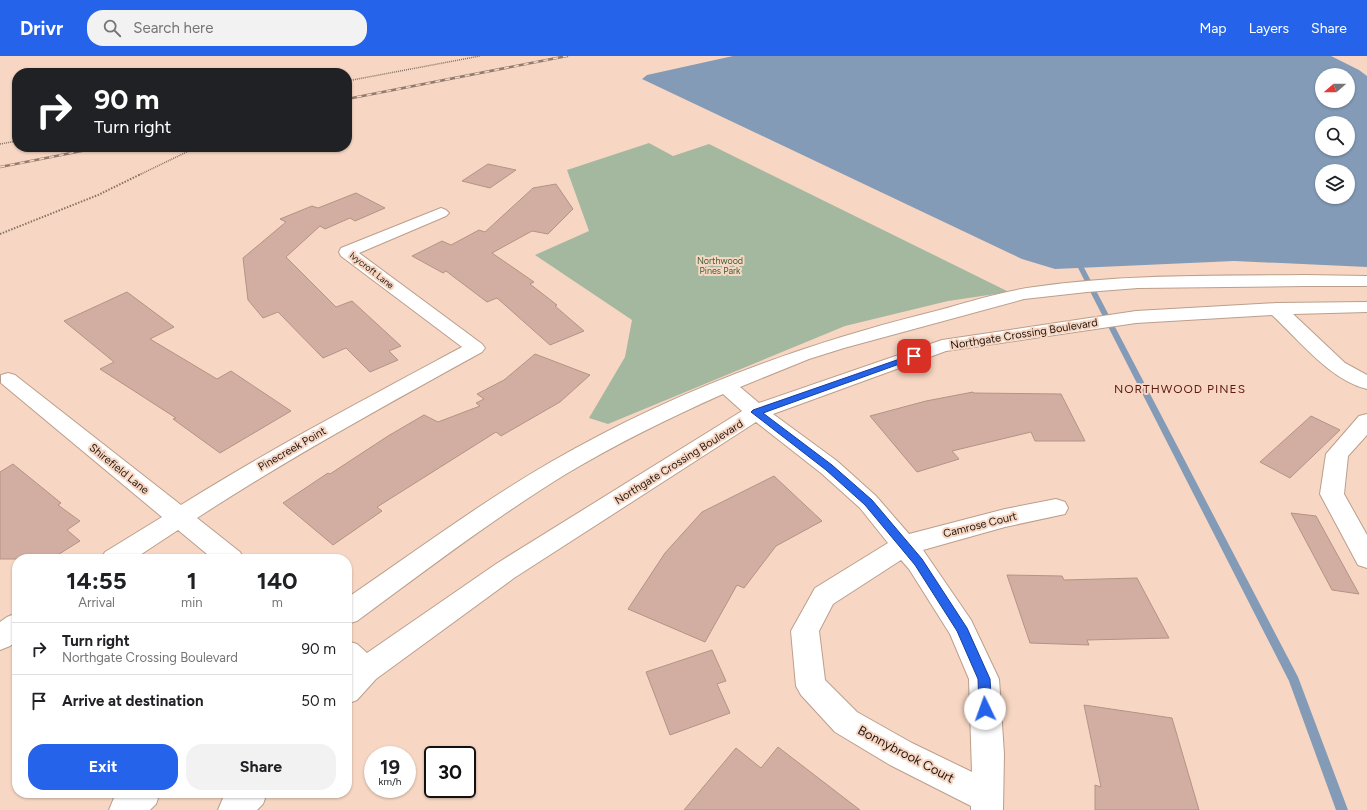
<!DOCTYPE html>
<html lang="en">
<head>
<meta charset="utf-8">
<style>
	body { margin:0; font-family:Figtree,sans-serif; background:#f2f2f2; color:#202124; height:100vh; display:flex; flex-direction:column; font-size:15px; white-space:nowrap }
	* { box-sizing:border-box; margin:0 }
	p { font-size:13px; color:#757577 }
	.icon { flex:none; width:22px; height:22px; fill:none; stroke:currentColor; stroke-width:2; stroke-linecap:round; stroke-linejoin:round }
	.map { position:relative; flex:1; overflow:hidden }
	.sheet { position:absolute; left:12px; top:498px; width:340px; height:244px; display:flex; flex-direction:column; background:#fff; border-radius:16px; box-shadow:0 1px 3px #0004 }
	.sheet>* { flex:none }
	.hud { position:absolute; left:12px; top:12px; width:340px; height:84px; border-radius:16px; box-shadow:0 1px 3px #0004; background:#202124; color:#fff; overflow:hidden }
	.needle { width:26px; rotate:250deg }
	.controls { position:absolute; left:1315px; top:12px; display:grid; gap:8px }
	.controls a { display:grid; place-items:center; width:40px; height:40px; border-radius:50%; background:#fff; box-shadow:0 1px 3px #0004; font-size:20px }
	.speed { position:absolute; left:364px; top:690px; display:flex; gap:8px; font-size:20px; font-weight:700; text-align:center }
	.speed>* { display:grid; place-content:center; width:52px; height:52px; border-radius:50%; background:#fff; box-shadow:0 1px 3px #0004; line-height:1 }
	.speed small { font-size:10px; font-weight:400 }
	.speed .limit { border:2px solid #111; border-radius:6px; background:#fff; color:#111 }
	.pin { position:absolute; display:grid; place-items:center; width:34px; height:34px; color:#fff; margin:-17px; border-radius:8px; box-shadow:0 2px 6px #0006 }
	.me { position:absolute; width:44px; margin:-22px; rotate:357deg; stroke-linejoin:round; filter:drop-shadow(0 0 3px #0008) }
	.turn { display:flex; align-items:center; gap:14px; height:84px; padding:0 16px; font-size:18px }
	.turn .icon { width:52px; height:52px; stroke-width:2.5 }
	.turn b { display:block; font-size:28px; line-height:34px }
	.eta { display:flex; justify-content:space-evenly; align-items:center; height:68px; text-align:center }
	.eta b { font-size:24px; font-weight:700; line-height:28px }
	.primary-button { display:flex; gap:8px; margin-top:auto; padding:8px 16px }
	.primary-button a { flex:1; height:46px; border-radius:16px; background:#2563eb; color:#fff; font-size:16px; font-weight:700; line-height:46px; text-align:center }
	.primary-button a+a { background:#f2f2f2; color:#202124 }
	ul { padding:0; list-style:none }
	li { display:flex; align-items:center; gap:12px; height:52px; padding:0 16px; border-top:1px solid #e0e0e0 }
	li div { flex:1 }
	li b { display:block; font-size:15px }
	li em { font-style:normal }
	header { display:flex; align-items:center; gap:24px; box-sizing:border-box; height:56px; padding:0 20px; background:#2563eb; color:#fff }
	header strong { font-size:19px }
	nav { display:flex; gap:22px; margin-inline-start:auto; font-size:14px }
	.search { width:280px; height:36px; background:#f2f2f2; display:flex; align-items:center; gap:10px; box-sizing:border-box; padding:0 14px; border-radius:16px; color:#757577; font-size:15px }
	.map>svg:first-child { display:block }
	.green { fill:#a3b89f }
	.water { fill:#839bb7; fill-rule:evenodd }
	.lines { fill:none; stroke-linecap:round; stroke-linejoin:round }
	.stream { fill:#839bb7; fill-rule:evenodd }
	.building { fill:#d1aea1; stroke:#b49386 }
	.minor-casing { stroke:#bb9e8b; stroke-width:2 }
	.path-far1 { stroke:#877265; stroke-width:1.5; stroke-dasharray:1 1; stroke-linecap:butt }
	.path { stroke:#877265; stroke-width:2; stroke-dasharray:1.5 1.5; stroke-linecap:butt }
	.minor { fill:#fff; fill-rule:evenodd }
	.rail-casing { stroke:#917b6d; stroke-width:2.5 }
	.rail { stroke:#f7d7c3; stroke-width:1.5; stroke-dasharray:5; stroke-linecap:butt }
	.route { fill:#2563eb; stroke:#184099 }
	.labels { text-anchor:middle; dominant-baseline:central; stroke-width:4; stroke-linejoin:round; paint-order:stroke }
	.far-park-label { font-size:9px; fill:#3c6136; stroke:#f7d7c3 }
	.far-street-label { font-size:9px; fill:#21160f; stroke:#f7d7c3 }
	.street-label { font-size:11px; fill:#21160f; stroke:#f7d7c3 }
	.neighbourhood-label { font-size:12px; letter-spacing:1px; fill:#5f1b13; stroke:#f7d7c3 }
	.near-street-label { font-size:13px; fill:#21160f; stroke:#f7d7c3 }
</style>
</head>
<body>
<header>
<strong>Drivr</strong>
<div class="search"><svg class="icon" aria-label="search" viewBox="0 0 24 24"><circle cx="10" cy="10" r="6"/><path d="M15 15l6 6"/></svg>Search here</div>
<nav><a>Map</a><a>Layers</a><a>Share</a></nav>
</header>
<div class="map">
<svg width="1367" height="754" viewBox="0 0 1367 754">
	<rect width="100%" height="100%" fill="#f7d7c3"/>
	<polygon class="green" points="649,87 673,100 709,88 1009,236 948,245 845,270 608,368 589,362 625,301 632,264 535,199 589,175 567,114"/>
	<path class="water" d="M733,0H1331L1359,14L1367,20V211L1234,205L1055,213L1022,203L642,23L647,19ZM1322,19H1348V45H1322ZM1322,67H1348V93H1322ZM1322,115H1348V141H1322Z"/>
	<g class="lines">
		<polygon class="stream" points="1076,200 1079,202 1298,621 1348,754 1336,754 1289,625 1073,202"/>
	</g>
	<g class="building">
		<polygon points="488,108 516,114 490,132 462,125"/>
		<polygon points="556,128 573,153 548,178 532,175 492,197 534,226 530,228 557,249 555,250 584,275 550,289 497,242 487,246 446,215 443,217 412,200 442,185 451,189 479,174 485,176 533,132"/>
		<polygon points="356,137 385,152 355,165 350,162 325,173 320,170 286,201 336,251 352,245 401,290 389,295 398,304 370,316 346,292 323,302 278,256 263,262 248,244 243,202 286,166 280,163 312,150 318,152"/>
		<polygon points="127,236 174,271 150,283 217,323 231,315 291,355 220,397 173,363 176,362 100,313 114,306 64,265"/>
		<polygon points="535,298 590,319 560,346 501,380 496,376 377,451 382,455 333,489 283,447 328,417 330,418 388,380 424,359 438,366 480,350 476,347 484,343 477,338 504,324"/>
		<polygon points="973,336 974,337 1061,338 1085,385 1035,385 1031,376 952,395 959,403 917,416 870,360 926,345"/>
		<polygon points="1311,360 1340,374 1290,422 1260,406"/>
		<polygon points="13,408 61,447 58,449 80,465 67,474 80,485 51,503 0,503 0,416"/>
		<polygon points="774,420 822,465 776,490 744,532 737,529 705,586 628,553 665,497 702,456"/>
		<polygon points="1291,457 1316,460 1359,538 1332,534"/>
		<polygon points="1007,519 1062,520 1064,524 1137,522 1169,582 1087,584 1089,589 1030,587"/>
		<polygon points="712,594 726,625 717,628 730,657 670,679 646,616"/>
		<polygon points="1084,649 1172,662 1199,754 1095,754 1095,729 1101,731"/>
		<polygon points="778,691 860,754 684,754 736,692 761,712"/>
	</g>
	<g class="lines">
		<defs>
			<g id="minor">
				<path d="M441,152L446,154L449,157L446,160L359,197L482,288L485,292L482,296C386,349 289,402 197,462L240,496L244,503H213L178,474L134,503H101L105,496L162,461L1,327V319L8,317L15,319L181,449C272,392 367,342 462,291L341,200L339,196L341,192Z"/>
				<path d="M1304,219L1367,220V230H1304L1138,232L1087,236L1024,243L844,292L809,303L740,331L759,347L942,284L1136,255L1277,247L1367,246V256L1293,258L1345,307L1367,319V333C1330,324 1299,284 1272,259L1136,267L946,295L773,358L837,405L876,440L909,478L1005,453L1056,443L1065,446L1068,452L1065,458L1005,471L923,494L971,564L999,623L1004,698L1003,754H971V750L890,709L835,676L801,639L796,630L791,575L815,532L888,487L860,452L821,417L756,366L514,522L376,623L357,644L347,648V585L357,588L367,597L496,508L742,355L723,338C669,362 616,388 566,418C493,463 425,515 357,565L347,568V542C414,496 479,448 549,407C666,339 793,291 924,258C960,249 997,236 1034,231C1123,218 1214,220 1304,219ZM901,504L909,513L950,578L969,623L972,716L912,687L857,656L825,624L819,575L833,548Z"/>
				<polygon points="1367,358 1367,379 1348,400 1344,438 1367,479 1367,512 1358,509 1320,438 1326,398 1359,360"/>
				<polygon points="17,557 17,585 10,590 0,594 0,566 7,561"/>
				<polygon points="120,737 160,737 156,748 150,754 109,754 114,742"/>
				<polygon points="228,737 267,737 263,748 257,754 218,754 223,742"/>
			</g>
		</defs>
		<use href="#minor" class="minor-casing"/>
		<g class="path-far1">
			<polyline points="347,25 480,0"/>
			<polyline points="0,88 17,85"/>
			<polyline points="139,119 197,91"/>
		</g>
		<polyline class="path" points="0,178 98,139 141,118"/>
		<use href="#minor" class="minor"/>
		<defs>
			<g id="rail">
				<polyline points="347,43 567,0"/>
				<polyline points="0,111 102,91"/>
			</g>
		</defs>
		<use href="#rail" class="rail-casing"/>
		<use href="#rail" class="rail"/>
	</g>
	<polygon class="route" points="914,298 916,299 916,302 763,357 832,409 872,444 922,503 967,572 990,623 992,653 990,657 985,659 981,657 979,653 978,623 957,575 915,509 865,449 826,414 751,356 753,354"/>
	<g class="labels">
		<g class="far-park-label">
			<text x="720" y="204">Northwood<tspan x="720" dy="10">Pines Park</tspan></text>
		</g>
		<g class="far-street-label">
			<text transform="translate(372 214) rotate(38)">Ivycroft Lane</text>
		</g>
		<g class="street-label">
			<text transform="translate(1024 278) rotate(-9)">Northgate Crossing Boulevard</text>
			<text transform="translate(292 393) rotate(-30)">Pinecreek Point</text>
			<text transform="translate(679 406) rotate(-32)">Northgate Crossing Boulevard</text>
			<text transform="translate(119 413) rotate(39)">Shirefield Lane</text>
			<text transform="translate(980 469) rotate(-14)">Camrose Court</text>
		</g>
		<g class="neighbourhood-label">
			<text x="1180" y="333">NORTHWOOD PINES</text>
		</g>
		<g class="near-street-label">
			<text transform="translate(906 698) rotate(28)">Bonnybrook Court</text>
		</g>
	</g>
</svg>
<div class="controls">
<a><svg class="needle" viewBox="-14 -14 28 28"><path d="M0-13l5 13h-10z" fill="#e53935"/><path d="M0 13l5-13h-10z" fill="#757577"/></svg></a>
<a><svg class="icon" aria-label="search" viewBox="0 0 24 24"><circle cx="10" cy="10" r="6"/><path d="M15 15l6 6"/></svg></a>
<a><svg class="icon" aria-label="layers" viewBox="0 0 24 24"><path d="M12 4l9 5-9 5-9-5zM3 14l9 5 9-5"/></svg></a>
</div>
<div class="speed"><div>19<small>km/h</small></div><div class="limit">30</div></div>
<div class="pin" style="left:914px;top:300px;background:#d93025"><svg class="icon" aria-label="arrive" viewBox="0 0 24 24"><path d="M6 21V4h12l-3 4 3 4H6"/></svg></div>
<svg class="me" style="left:985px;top:653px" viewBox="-20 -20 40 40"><circle r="19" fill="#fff"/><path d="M0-13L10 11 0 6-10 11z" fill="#2563eb"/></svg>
<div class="hud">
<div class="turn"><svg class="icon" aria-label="right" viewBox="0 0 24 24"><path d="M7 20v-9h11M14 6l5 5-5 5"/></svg><div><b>90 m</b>Turn right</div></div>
</div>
<section class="sheet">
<div class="eta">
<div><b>14:55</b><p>Arrival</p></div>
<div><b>1</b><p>min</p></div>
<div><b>140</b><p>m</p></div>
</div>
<ul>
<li><svg class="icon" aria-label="right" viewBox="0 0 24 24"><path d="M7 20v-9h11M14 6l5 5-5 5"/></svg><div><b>Turn right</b><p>Northgate Crossing Boulevard</p></div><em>90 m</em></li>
<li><svg class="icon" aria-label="arrive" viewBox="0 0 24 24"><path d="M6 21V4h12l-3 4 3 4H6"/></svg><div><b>Arrive at destination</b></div><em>50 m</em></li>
</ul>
<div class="primary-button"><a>Exit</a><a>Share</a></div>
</section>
</div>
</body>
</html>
